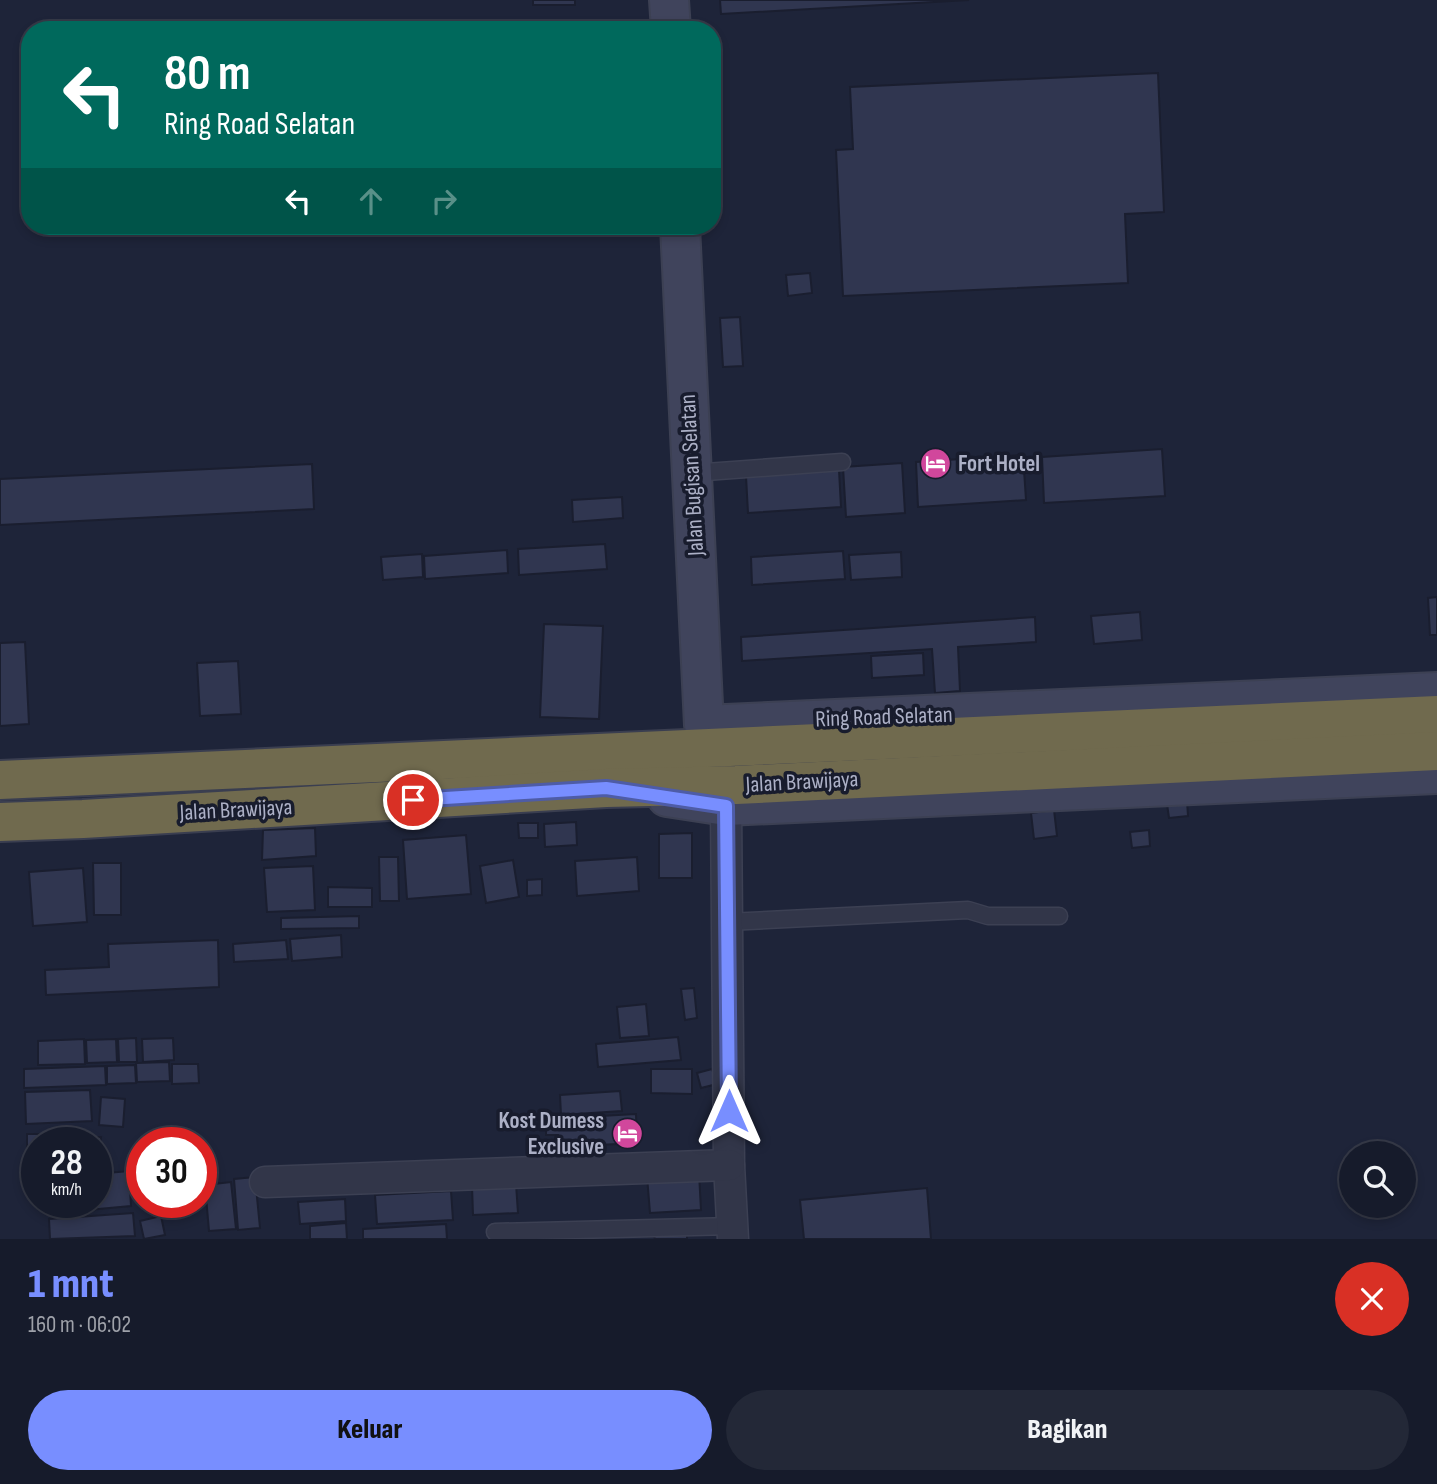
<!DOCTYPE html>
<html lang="id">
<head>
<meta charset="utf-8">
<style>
	body { margin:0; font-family:"Sofia Sans Condensed",sans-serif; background:#232837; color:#f1f3f6; height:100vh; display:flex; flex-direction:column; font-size:26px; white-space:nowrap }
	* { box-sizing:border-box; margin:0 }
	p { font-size:23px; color:#9ea1a9 }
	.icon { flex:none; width:38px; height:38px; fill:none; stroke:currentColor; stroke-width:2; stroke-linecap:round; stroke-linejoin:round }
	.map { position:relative; height:1239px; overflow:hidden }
	.details { display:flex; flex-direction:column; background:#161b2b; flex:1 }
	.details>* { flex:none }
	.top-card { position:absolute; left:21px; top:21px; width:700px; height:214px; border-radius:28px; box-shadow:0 4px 10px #0003,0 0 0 2px #353947; background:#00695c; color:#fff; overflow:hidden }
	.tools { position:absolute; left:1339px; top:1141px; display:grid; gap:14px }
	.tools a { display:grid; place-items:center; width:77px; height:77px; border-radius:50%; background:#161b2b; box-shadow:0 4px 10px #0003,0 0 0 2px #353947; font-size:35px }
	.speed { position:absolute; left:21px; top:1127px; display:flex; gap:14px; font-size:35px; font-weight:700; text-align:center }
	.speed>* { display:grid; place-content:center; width:91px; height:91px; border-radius:50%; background:#161b2b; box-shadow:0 4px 10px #0003,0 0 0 2px #353947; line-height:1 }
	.speed small { font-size:18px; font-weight:400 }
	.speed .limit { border:10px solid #d22; background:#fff; color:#111 }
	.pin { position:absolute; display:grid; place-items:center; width:60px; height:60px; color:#fff; margin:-30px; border:4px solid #fff; border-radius:50%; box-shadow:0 2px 7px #0007 }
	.me { position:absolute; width:77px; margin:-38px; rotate:0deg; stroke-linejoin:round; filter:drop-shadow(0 0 5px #0008) }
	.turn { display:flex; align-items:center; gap:24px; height:147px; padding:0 28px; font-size:32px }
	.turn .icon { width:91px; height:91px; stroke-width:2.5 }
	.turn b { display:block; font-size:49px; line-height:60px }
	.lanes { display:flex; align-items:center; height:66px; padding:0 28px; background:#0003; justify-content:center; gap:35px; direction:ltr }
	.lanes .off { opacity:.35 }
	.round { display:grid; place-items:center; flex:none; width:74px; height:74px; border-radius:37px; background:#232837 }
	.overview { display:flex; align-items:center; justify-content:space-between; height:119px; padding:0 28px }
	h1 { font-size:42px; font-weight:800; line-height:52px; color:#788eff }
	.button { display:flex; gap:14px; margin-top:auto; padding:14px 28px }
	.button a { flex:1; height:80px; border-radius:42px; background:#788eff; color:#111; font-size:28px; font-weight:800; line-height:80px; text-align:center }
	.button a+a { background:#232837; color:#f1f3f6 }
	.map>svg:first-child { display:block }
	.building { fill:#303650; stroke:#1a1e2f; stroke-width:2 }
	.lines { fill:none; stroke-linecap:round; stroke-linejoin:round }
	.lane-casing { stroke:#3c4053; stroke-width:19 }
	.street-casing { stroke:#3c4053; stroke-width:33 }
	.secondary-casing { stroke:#3c4053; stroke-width:42 }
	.highway-casing { stroke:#3a3e50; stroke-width:42 }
	.lane { stroke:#323649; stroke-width:16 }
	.street { stroke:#323649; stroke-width:30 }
	.secondary { stroke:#40445c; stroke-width:38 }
	.highway { stroke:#706a4e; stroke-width:38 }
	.route-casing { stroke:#4e5ca6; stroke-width:18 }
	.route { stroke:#788eff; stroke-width:12 }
	.labels { text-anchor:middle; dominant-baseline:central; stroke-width:7; stroke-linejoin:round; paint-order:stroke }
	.poi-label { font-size:23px; font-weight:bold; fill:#acb0c6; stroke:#181c2d; text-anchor:start }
	.street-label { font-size:23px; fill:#acb0c6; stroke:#181c2d }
</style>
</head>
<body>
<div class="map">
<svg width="1437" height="1239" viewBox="0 0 1437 1239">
	<rect width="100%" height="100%" fill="#1e2439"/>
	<g class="building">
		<rect x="533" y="0" width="42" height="5"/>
		<polygon points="720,0 969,0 721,14"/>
		<polygon points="1158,73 1164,212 1125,214 1128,283 843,296 836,150 853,149 850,87"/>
		<polygon points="810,273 812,293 788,296 786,275"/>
		<polygon points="740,317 743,366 723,367 720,318"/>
		<polygon points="1162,449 1165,496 1044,503 1042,457"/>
		<polygon points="1023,455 1026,500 918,507 916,462"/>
		<polygon points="902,463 905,513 846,517 843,467"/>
		<polygon points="312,464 314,509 0,525 0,479"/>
		<polygon points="839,470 841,507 748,513 746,476"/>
		<polygon points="622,497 623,518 573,522 572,500"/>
		<polygon points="605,544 607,569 519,575 518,549"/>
		<polygon points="507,550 508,573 425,579 424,556"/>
		<polygon points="843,551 845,579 752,585 751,557"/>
		<polygon points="901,552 902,577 851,580 849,555"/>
		<polygon points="422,554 423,577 383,580 381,557"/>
		<polygon points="1437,597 1437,635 1430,635 1428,598"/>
		<polygon points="1140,612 1142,640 1094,644 1091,616"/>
		<polygon points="1035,617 1036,642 958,647 960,691 935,693 932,649 742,661 741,637"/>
		<polygon points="544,624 603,626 599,719 540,717"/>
		<polygon points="25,642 29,724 0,726 0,643"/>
		<polygon points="923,653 924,675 872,678 871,656"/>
		<polygon points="238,661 241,714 200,716 197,663"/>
		<polygon points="1187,801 1188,816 1169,818 1167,804"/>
		<polygon points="1054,810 1057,836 1034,839 1031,813"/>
		<polygon points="576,822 577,845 545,847 544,824"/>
		<polygon points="518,823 538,823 538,838 519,838"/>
		<polygon points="315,828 316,856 262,860 263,830"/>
		<polygon points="1149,830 1150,846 1132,848 1130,832"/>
		<polygon points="692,833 692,878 659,878 659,834"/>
		<polygon points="466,835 471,894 407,899 403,840"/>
		<polygon points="379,857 398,857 399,901 380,901"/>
		<polygon points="637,857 639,891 577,896 575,861"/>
		<polygon points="513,860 519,897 486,903 480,866"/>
		<polygon points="93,863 121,863 121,915 94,915"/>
		<polygon points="313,866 315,910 267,912 264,868"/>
		<polygon points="83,868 87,922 33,926 29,872"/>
		<polygon points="542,879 542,895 527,896 527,880"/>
		<polygon points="328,887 372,888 372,907 328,907"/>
		<polygon points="359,916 359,928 281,929 281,918"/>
		<polygon points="341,935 342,957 292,961 290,939"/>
		<polygon points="218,940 219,987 46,995 45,970 109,967 108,944"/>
		<polygon points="286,940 288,959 234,962 233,944"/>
		<polygon points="694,988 697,1018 685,1020 681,989"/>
		<polygon points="646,1004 649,1036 620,1038 617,1007"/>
		<polygon points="678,1037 681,1060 598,1067 596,1044"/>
		<polygon points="136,1038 137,1062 119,1062 118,1039"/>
		<polygon points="173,1038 174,1060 143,1062 142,1039"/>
		<polygon points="84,1039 85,1064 38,1065 38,1041"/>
		<polygon points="116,1039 117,1062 87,1063 86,1040"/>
		<polygon points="169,1062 170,1081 137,1082 136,1063"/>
		<polygon points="172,1064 198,1064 199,1083 172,1084"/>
		<polygon points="135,1065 136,1083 107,1084 107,1066"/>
		<polygon points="105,1066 106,1085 24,1088 24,1069"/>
		<polygon points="651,1069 692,1069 692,1094 651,1093"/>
		<polygon points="712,1069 717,1084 701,1088 697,1073"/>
		<polygon points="90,1090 92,1121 26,1124 25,1092"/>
		<polygon points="620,1091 622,1111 561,1115 560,1095"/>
		<polygon points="101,1097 125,1099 123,1127 99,1125"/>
		<polygon points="636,1114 637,1143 559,1147 558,1135 546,1135 546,1119"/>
		<polygon points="27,1134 61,1134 61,1143 37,1143 37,1170 27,1170"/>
		<polygon points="76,1137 101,1137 100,1165 96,1164 96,1143 76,1143"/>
		<polygon points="129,1171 131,1206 55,1213 54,1202 96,1202 96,1174"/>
		<polygon points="699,1173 701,1210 650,1213 647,1176"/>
		<polygon points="255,1177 260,1228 238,1230 234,1179"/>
		<polygon points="231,1182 236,1229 209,1231 205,1185"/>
		<polygon points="516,1184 518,1213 473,1215 472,1186"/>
		<polygon points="927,1188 931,1239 804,1239 800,1200"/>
		<polygon points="451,1191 453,1220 377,1224 375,1195"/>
		<polygon points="345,1199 346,1221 300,1224 298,1202"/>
		<polygon points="133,1213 135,1236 50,1239 49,1219"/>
		<polygon points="161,1216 165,1235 144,1239 140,1221"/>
		<polygon points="346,1223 347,1239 310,1239 310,1226"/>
		<polygon points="446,1224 447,1239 363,1239 363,1229"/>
		<polygon points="687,1235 687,1239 655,1239 654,1236"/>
	</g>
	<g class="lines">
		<defs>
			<g id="lane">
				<polyline points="692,473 842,462"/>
				<polyline points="727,922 968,910 988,916 1059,916"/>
				<polyline points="495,1232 733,1226"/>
			</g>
			<g id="street">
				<polyline points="726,806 729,1165 733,1239"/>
				<polyline points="265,1182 729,1165"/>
			</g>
			<g id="secondary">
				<polyline points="669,0 671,30"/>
				<polyline points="680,226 704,725 1437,692"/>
				<polyline points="667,797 726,806 1437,774"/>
			</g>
			<g id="highway">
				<polyline points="0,780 1437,715"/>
				<polyline points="0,822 83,819 606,788 736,785 1437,751"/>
			</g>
		</defs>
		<use href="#lane" class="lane-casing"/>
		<use href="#street" class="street-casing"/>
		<use href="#secondary" class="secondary-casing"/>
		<use href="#highway" class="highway-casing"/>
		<use href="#lane" class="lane"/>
		<use href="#street" class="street"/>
		<use href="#secondary" class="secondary"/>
		<use href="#highway" class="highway"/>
	</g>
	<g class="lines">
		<defs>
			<polyline id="route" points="413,800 606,788 726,806 729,1111"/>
		</defs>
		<use href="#route" class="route-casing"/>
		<use href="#route" class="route"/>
	</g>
	<defs>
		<symbol id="hotel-disc" viewBox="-11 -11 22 22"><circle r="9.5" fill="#d1479c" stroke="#181c2d"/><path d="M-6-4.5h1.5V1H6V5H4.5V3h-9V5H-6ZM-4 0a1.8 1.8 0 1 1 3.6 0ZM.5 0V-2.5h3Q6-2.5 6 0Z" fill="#fff"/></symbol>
	</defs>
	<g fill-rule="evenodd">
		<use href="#hotel-disc" x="918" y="446" width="35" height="35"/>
		<use href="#hotel-disc" x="610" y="1116" width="35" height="35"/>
	</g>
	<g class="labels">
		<g class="poi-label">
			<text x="958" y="464">Fort Hotel</text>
			<text x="604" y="1121" text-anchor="end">Kost Dumess<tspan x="604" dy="26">Exclusive</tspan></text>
		</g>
		<g class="street-label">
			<text transform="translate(692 475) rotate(-93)">Jalan Bugisan Selatan</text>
			<text transform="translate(884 717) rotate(-2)">Ring Road Selatan</text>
			<text transform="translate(802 782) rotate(-3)">Jalan Brawijaya</text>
			<text transform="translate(236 810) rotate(-3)">Jalan Brawijaya</text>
		</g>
	</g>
</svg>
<div class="tools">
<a><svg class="icon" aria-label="search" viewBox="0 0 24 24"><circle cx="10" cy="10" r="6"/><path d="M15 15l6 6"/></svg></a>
</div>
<div class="speed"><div>28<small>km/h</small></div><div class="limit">30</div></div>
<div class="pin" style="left:413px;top:800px;background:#d93025"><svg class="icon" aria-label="arrive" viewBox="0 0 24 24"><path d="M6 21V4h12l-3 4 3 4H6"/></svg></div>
<svg class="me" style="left:729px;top:1111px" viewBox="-20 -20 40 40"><path d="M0-17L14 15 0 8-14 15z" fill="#788eff" stroke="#fff" stroke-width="4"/></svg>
<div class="top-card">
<div class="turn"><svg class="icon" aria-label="left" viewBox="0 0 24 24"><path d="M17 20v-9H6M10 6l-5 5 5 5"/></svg><div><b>80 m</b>Ring Road Selatan</div></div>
<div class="lanes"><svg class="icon" aria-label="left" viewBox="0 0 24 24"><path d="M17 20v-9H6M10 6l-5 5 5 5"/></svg><svg class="icon off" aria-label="ahead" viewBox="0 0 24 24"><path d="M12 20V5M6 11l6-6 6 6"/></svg><svg class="icon off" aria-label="right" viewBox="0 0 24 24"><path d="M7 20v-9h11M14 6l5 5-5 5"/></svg></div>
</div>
</div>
<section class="details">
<div class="overview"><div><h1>1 mnt</h1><p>160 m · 06:02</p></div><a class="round" style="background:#d93025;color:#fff"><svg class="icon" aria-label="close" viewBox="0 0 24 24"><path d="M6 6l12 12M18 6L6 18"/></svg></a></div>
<div class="button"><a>Keluar</a><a>Bagikan</a></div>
</section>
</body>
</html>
